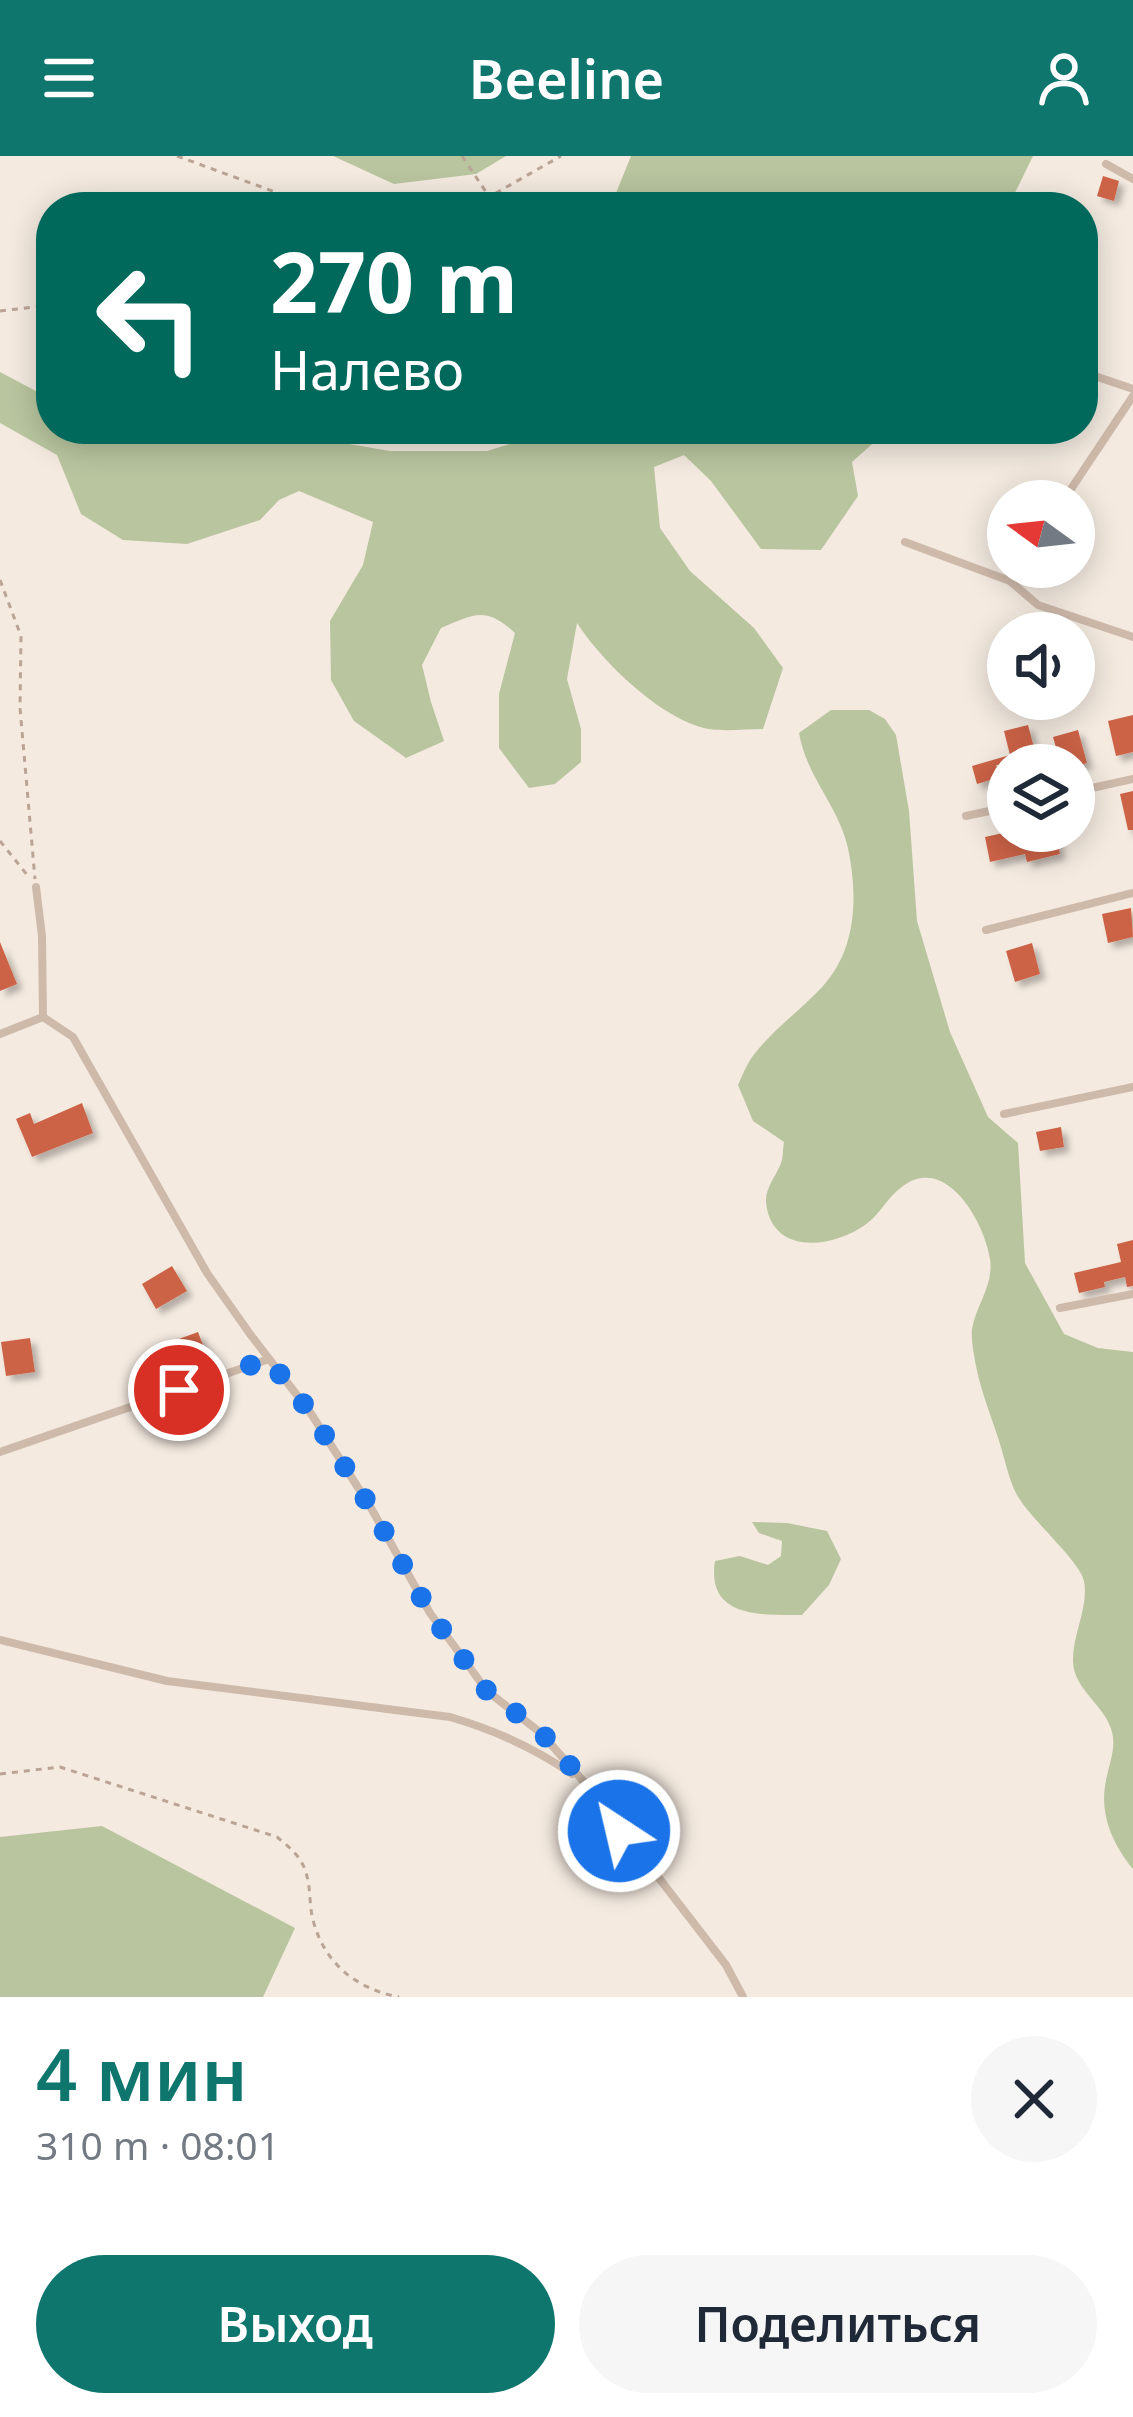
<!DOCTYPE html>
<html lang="ru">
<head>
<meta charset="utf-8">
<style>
	body { margin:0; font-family:"Noto Sans",sans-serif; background:#f6f6f7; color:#1f2937; height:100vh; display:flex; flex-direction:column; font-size:45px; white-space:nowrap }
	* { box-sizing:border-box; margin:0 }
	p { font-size:39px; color:#747a83 }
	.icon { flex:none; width:66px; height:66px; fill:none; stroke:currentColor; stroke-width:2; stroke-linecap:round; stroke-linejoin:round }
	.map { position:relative; height:1841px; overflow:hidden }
	.details { display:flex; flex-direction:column; background:#fff; flex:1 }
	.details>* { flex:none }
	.guide { position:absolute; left:36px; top:36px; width:1062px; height:252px; border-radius:48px; box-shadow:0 6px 30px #0003; background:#00695c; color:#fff; overflow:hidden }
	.needle { width:78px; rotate:285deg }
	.controls { position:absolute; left:987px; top:324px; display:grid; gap:24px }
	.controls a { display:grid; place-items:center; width:108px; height:108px; border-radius:50%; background:#fff; box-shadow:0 6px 30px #0003; font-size:60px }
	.pin { position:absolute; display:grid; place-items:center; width:102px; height:102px; color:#fff; margin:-51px; border:6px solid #fff; border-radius:50%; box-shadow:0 3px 12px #0007 }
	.me { position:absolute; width:132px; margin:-66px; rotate:325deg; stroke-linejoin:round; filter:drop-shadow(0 0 9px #0008) }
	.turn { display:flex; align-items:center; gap:42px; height:252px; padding:0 36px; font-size:54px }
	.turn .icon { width:156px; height:156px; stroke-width:2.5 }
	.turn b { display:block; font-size:84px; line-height:102px }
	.round { display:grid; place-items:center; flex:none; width:126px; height:126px; border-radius:63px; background:#f6f6f7 }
	.head { display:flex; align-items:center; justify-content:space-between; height:204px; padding:0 36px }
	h1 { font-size:72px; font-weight:600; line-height:90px; color:#0f766e }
	.cta { display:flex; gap:24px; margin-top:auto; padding:24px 36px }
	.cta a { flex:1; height:138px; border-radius:72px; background:#0f766e; color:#fff; font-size:48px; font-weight:600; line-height:138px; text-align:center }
	.cta a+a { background:#f6f6f7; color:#1f2937 }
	header { display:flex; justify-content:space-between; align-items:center; height:156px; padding:0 36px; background:#0f766e; color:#fff; font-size:54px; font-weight:600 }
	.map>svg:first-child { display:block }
	.green { fill:#b9c59f }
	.building { fill:#cc6447; filter:url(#shadow) }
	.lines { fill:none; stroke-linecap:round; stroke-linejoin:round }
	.path { stroke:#baa495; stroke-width:3; stroke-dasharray:6 6; stroke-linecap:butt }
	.lane { stroke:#cebaab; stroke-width:8 }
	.route { stroke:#1a73e8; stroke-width:21; stroke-dasharray:0 37.8 }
</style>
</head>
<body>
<header><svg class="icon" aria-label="menu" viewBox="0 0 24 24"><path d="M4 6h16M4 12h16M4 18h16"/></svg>Beeline<svg class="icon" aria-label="person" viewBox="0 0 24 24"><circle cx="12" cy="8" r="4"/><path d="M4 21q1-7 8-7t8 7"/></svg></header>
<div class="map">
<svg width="1133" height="1841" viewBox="0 0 1133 1841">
	<defs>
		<filter id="shadow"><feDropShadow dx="5.5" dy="5.5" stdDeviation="3" flood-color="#0004"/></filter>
	</defs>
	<rect width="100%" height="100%" fill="#f4eae0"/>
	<g class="green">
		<polygon points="333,0 506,0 476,18 394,28"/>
		<polygon points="631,0 1033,0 1008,51 599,51 616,37"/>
		<path d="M0,216L51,243V273H329L349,288L390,295H487L533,281L532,273H889L852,306L858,340L821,394L761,393L711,325L684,299L654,311L660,372L690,415L754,472L783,512L763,573C743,573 715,577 697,570C653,555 601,504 577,467L567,523L581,573V606L555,628L529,632L499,592V538L515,477C485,450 475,458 441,472L422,509L431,546L444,585L406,602L354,565L331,524L330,465L363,409L373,366L299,335L279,344L260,364L187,388L123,384L81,358L57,299L0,267Z"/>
		<path d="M831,554H869L885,563L896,579L909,655L917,765L950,876L988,961L1018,987L1025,1107L1064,1178L1098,1192L1133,1196V1713C1111,1686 1098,1655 1107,1620C1110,1606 1116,1591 1112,1576C1106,1550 1074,1534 1073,1506C1072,1479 1089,1451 1084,1425C1079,1404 1032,1365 1017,1339C1009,1324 1005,1304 1000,1288C992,1262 981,1236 976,1210C974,1199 971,1184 972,1173C976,1149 994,1129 990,1103C985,1068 947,998 903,1030C888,1040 880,1059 865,1069C831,1093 771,1099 766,1046C765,1031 778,1018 782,1004C783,998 783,992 784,986L753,965L738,929C743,918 748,905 756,896C775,872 802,853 823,830C858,792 858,736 847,688C837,649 806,619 799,577Z"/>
		<path d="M752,1366L787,1367L827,1375L841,1403L829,1429L802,1459C761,1459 706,1462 715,1405L740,1400L768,1409L781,1400L782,1385L759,1377Z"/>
		<polygon points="102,1670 295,1772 263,1841 0,1841 0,1681"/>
	</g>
	<g class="building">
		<polygon points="1103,20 1119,25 1114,45 1097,40"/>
		<polygon points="1133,559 1133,596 1116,600 1108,565"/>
		<polygon points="1028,569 1038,607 996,609 1000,621 977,628 972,610 1010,599 1004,575"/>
		<polygon points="1078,574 1087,607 1074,611 1074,609 1061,609 1053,581"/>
		<polygon points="1133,635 1133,674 1128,674 1120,638"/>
		<polygon points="1012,675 1055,675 1060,698 1027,706 1025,698 990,706 985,681"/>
		<polygon points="1131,752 1133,781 1108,787 1102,758"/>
		<polygon points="0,786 17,828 0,835"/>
		<polygon points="1032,787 1040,818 1015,826 1006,795"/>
		<polygon points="82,947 93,977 32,1001 16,963 30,957 34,968"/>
		<polygon points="1061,971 1064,991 1040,995 1036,976"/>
		<polygon points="1133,1084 1133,1130 1127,1131 1125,1121 1104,1126 1105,1131 1079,1137 1074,1117 1121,1106 1117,1088"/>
		<polygon points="172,1110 187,1135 156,1153 142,1128"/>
		<polygon points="198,1176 208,1202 159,1221 149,1194"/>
		<polygon points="30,1182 35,1216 6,1220 1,1186"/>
	</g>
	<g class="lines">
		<g class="path">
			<polyline points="177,0 316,51"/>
			<polyline points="462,0 488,39"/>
			<polyline points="476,51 489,41 561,0"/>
			<polyline points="0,155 51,149"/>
			<polyline points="0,424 21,480 20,552 35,723"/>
			<polyline points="0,685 28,720"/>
			<path d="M0,1618L60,1611L277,1681C289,1691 302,1701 306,1717C311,1732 309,1749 313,1764C324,1807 356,1833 399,1841"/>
		</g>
		<g class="lane">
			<polyline points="1106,8 1133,23"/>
			<polyline points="1083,216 1133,233"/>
			<polyline points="1063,345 1133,240"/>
			<polyline points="905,386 1010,425"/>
			<polyline points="1019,411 1010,425 1038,449 1133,481"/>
			<polyline points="1074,636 1133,623"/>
			<polyline points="966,660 1008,651"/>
			<polyline points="36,731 42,780 43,861 73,881 207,1117 250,1178 310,1256 371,1352 430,1457 487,1535 541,1577 585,1627 619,1675 652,1713 726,1809 743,1841"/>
			<polyline points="986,774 1133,737"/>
			<polyline points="0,878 43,861"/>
			<polyline points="1004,958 1133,931"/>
			<polyline points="1060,1152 1133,1138"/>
			<polyline points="0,1296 269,1203"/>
			<path d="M0,1484L167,1525L450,1561C495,1574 533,1591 572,1618"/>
		</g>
	</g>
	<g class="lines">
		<polyline class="route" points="179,1234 268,1203 310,1256 371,1352 430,1457 487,1535 541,1576 585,1627 619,1675"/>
	</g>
</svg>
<div class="controls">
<a><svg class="needle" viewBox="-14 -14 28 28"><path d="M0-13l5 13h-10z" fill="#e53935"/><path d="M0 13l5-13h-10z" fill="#747a83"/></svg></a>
<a><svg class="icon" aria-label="sound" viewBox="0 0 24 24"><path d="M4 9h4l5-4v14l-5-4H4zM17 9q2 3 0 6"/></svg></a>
<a><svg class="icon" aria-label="layers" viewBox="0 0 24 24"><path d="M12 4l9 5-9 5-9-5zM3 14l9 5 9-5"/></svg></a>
</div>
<div class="pin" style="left:179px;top:1234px;background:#d93025"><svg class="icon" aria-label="arrive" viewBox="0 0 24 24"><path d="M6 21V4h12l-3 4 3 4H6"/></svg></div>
<svg class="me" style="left:619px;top:1675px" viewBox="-20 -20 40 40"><circle r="17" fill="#1a73e8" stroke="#fff" stroke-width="3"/><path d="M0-11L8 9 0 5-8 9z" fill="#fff"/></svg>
<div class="guide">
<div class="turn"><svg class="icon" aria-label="left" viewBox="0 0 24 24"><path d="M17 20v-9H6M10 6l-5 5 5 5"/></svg><div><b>270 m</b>Налево</div></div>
</div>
</div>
<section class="details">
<div class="head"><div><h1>4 мин</h1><p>310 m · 08:01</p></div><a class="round"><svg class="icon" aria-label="close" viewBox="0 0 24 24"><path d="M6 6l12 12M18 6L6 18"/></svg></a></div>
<div class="cta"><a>Выход</a><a>Поделиться</a></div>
</section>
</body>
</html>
